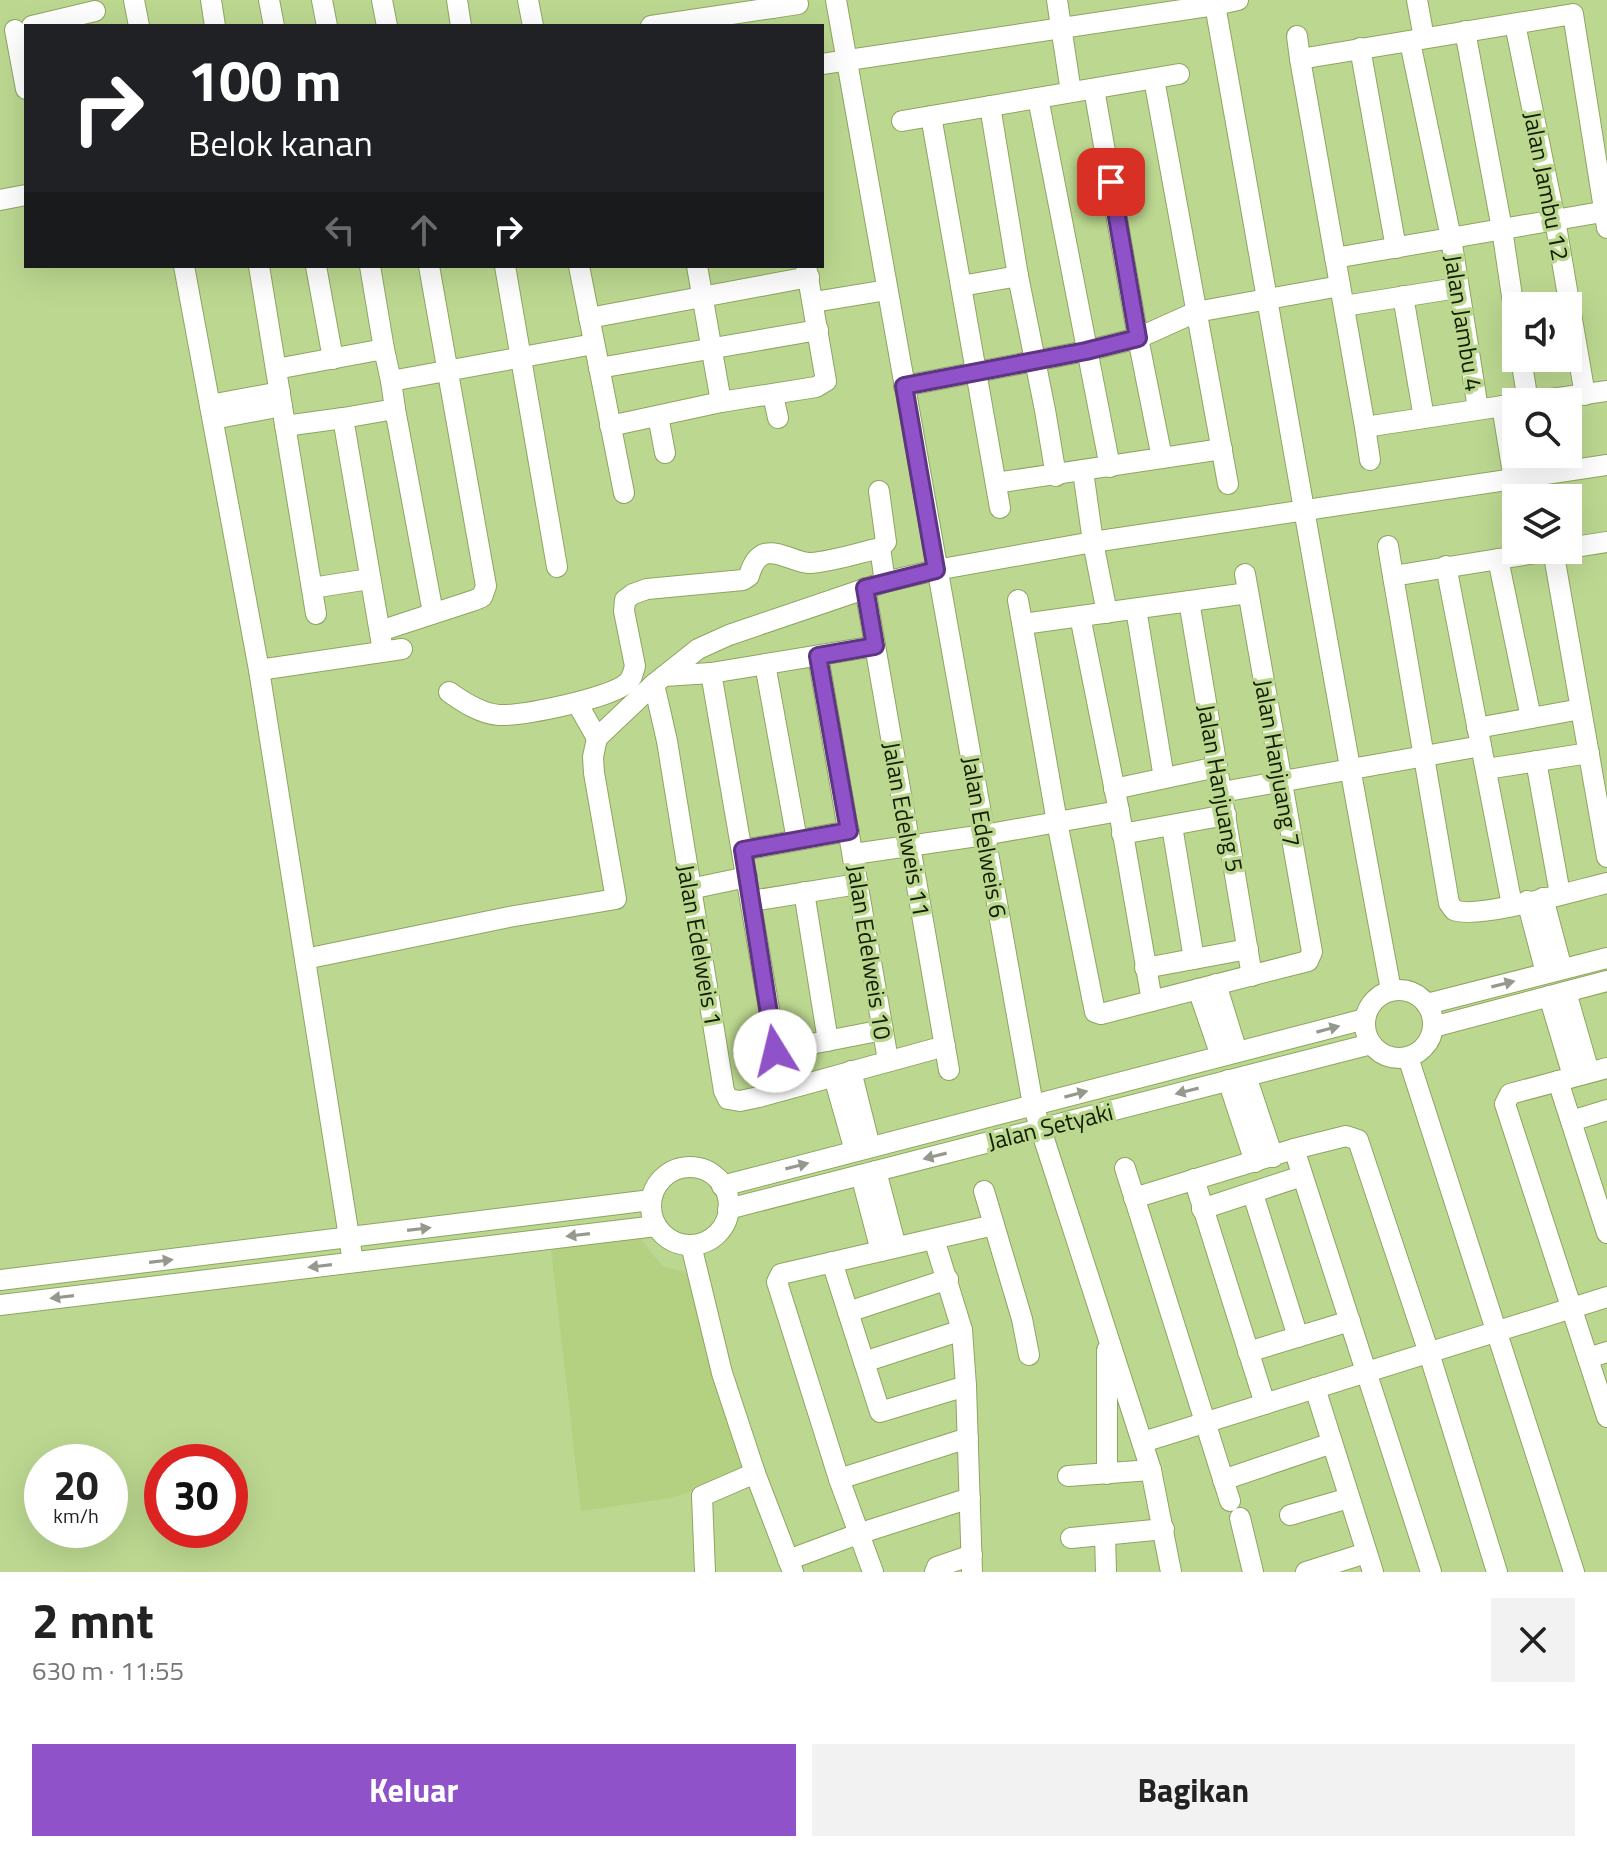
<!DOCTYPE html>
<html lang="id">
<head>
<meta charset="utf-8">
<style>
	body { margin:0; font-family:"Titillium Web",sans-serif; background:#f2f2f2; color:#222; height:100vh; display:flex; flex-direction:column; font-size:30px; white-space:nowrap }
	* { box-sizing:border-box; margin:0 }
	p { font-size:26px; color:#767676 }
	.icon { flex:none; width:44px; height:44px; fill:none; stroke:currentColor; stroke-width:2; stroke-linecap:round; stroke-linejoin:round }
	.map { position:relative; height:1572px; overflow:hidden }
	.sheet { display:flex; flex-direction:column; background:#fff; flex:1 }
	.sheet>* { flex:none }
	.guide { position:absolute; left:24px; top:24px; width:800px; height:244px; border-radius:0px; box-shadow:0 8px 32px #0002; background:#202124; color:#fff; overflow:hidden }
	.tools { position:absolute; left:1502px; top:292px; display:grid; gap:16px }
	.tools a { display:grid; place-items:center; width:80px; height:80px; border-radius:0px; background:#fff; box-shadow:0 8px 32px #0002; font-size:40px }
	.speed { position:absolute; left:24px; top:1444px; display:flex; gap:16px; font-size:40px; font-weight:700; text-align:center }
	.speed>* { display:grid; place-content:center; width:104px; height:104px; border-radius:50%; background:#fff; box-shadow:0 8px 32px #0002; line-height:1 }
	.speed small { font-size:20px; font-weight:400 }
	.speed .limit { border:12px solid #d22; background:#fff; color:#111 }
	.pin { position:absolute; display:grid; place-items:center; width:68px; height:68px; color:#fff; margin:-34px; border-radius:16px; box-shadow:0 4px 12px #0006 }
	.me { position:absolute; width:88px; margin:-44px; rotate:351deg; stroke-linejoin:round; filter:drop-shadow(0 0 6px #0008) }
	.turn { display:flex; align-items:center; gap:28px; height:168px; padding:0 32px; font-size:36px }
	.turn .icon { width:104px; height:104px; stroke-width:2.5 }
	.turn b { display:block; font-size:56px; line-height:68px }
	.lanes { display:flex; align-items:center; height:76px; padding:0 32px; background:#0003; justify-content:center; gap:40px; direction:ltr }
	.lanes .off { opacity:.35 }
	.round { display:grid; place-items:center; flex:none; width:84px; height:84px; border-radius:0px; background:#f2f2f2 }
	.overview { display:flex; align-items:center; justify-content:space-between; height:136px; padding:0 32px }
	h1 { font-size:48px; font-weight:700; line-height:60px }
	.primary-button { display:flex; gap:16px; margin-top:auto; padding:16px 32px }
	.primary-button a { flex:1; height:92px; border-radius:0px; background:#9052c8; color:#fff; font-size:32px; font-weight:700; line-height:92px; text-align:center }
	.primary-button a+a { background:#f2f2f2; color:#222 }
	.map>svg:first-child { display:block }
	.built { fill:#b3d181 }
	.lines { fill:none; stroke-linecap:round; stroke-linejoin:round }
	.minor-casing { stroke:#8da660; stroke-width:22 }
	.minor { stroke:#fff; stroke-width:20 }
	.oneway { fill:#95998d }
	.route-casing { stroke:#5e3582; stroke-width:20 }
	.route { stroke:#9052c8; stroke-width:14 }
	.labels { text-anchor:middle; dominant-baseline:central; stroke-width:7; stroke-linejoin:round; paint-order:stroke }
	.street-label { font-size:24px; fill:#131d02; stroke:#bcd890 }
</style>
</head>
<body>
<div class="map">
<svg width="1607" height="1572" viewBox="0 0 1607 1572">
	<rect width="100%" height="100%" fill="#bcd890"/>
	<polygon class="built" points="636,1233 662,1266 689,1273 754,1471 671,1498 581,1511 551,1249"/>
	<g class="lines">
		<defs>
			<g id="minor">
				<polyline points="134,0 139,26"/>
				<polyline points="211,0 215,26"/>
				<polyline points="269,0 274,26"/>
				<polyline points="322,0 327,26"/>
				<polyline points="382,0 387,26"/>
				<polyline points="457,0 461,26"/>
				<polyline points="528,0 533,26"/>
				<polyline points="836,0 1033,1105 1151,1470 1171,1572"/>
				<polyline points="1057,0 1071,92"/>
				<path d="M1238,0L1215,5C1274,333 1329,662 1391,990"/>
				<polyline points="1417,0 1424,38"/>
				<polyline points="772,8 798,4"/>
				<polyline points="1515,24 1555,220 1585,395"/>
				<polyline points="32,26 95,11"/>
				<polyline points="651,26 772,8 771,0"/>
				<polyline points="15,30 26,89"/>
				<polyline points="1465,31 1502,229 1516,323"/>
				<polyline points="1297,36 1300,59"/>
				<polyline points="1410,42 1451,238 1478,409"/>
				<polyline points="1360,48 1396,248"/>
				<polyline points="822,64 1215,5"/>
				<polyline points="1154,79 1228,484"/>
				<polyline points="1094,89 1138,338 1162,458"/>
				<polyline points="1038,98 1110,467"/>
				<polyline points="990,106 1018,276 1045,410 1056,476"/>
				<polyline points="931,116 1000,508"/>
				<polyline points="902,121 1179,74"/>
				<polyline points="0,200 26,195"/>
				<polyline points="1335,258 1607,211"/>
				<polyline points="184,266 259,670 353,1262"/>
				<polyline points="259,266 316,614"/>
				<polyline points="316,266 333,359"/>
				<polyline points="370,266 384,349"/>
				<polyline points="505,266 557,567"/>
				<polyline points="579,266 624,493"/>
				<polyline points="697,266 721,402 816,387 826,381 806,266"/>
				<polyline points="961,286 1018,276"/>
				<polyline points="1403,296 1424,418"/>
				<polyline points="814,302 887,290"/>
				<polyline points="1344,306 1457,288"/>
				<polyline points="589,318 809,277"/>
				<polyline points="1521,358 1528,402"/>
				<polyline points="599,368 818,330"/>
				<polyline points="276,369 384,349 391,381"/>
				<polyline points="904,386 1086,351 1138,338 1196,312 1340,286"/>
				<polyline points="773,395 778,418"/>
				<polyline points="1530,402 1607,391"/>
				<polyline points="1516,404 1365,427 1300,59 1573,14 1607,228"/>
				<polyline points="210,405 280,392"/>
				<polyline points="1502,406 1517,498"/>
				<polyline points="395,409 391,381 594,344"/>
				<polyline points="658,416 665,453"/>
				<polyline points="213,419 282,406"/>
				<polyline points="285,426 343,418"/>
				<polyline points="610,426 721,402"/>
				<polyline points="1365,427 1370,460"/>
				<polyline points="1083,471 1093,542 1107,613"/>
				<polyline points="996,483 1222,449"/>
				<polyline points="879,491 886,542 880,548 885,582"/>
				<polyline points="1388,546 1393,576"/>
				<polyline points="1568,548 1607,542"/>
				<polyline points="1553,550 1607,857"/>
				<path d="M1554,550L1393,576L1449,903L1454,910C1477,920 1577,890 1607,883"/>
				<polyline points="1498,559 1531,718"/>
				<polyline points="1446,566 1512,905"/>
				<polyline points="312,588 369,579"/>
				<polyline points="865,588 949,1070"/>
				<polyline points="1018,600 1057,822 1095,1012 1101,1014 1308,961 1312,952 1245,574"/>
				<polyline points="1189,601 1252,976"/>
				<polyline points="1136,609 1164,778"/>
				<polyline points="1080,616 1119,811 1152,1001"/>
				<polyline points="1023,624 1248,593"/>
				<polyline points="380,631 475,600 482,597 486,586 429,266"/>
				<polyline points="383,651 343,418 395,409 433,613"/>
				<polyline points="818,656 888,1060"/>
				<polyline points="765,664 797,840"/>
				<polyline points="259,670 402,649"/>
				<polyline points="711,673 783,1090"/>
				<polyline points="664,676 711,673 875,646"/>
				<polyline points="654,684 667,741 724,1091 728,1099 740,1101 759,1097 945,1046"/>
				<path d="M449,692C463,702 481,714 499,715C523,716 611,698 627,683C632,679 633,673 635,666L624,611L625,600L633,594L647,589L743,580L749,576C761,533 790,564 811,563C834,561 858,553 880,548"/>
				<polyline points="577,703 597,738"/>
				<polyline points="1477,728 1581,709"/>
				<polyline points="1536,761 1560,894"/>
				<polyline points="1486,769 1589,753"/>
				<polyline points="1114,789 1217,767"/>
				<polyline points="1222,792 1481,746"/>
				<polyline points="1172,826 1194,959"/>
				<polyline points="1122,834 1226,815"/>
				<polyline points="743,850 849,831"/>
				<polyline points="854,854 984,835 1119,811"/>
				<polyline points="690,889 747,877"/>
				<polyline points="804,892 828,1041"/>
				<polyline points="1543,898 1562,969"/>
				<polyline points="751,901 858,884"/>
				<polyline points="1527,901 1546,973"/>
				<polyline points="305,959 509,917 616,899 594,773 593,757 597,738 654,684 698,649 729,635 885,582 936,570 1093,542 1607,465"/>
				<polyline points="1145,968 1248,949"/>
				<polyline points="1216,984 1237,1052"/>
				<polyline points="1198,989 1221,1056"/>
				<circle cx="1399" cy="1024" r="34"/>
				<polyline points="1566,992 1589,1072"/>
				<polyline points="1549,996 1573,1076"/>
				<polyline points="1427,1004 1607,958"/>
				<polyline points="1433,1027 1607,981"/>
				<polyline points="775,1051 883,1030"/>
				<polyline points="1408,1057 1574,1572"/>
				<polyline points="1607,1068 1510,1094 1505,1104 1607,1417"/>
				<polyline points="851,1071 870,1147"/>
				<polyline points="1246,1076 1273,1157"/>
				<polyline points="834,1077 855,1151"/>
				<polyline points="1228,1080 1255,1162"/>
				<polyline points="1558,1081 1607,1233"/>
				<polyline points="1571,1121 1607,1110"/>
				<polyline points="1294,1149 1431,1572"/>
				<circle cx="690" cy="1206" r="39"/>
				<polyline points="1125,1168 1230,1501"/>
				<polyline points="876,1171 896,1247"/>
				<polyline points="861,1175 881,1251"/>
				<polyline points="1194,1179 1265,1404"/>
				<polyline points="722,1186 1365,1019"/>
				<polyline points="984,1191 1022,1319 1029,1355"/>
				<polyline points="1253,1194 1298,1337"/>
				<polyline points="1134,1198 1294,1149 1346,1136 1358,1140 1429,1353 1497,1572"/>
				<polyline points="728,1209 1371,1044"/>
				<polyline points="1202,1209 1302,1176"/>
				<polyline points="934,1239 962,1330 966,1386 972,1572"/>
				<polyline points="691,1245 722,1373 755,1473 793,1572"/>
				<polyline points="832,1262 880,1412 966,1386"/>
				<polyline points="0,1280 651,1200"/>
				<polyline points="0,1305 656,1226"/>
				<polyline points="848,1312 948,1279"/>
				<polyline points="1107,1350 1107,1474"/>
				<polyline points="1248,1352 1350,1321"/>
				<polyline points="1588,1358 1607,1352"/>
				<polyline points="864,1362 962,1330"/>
				<polyline points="1315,1388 1373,1572"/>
				<polyline points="1143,1442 1607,1297"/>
				<polyline points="1068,1476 1151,1470"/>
				<polyline points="839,1479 968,1438"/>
				<polyline points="1223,1480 1332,1443"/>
				<polyline points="1290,1515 1349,1498"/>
				<polyline points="1240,1518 1253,1572"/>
				<polyline points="1105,1535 1106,1572"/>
				<polyline points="1071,1538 1164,1529"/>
				<polyline points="788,1560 858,1534 970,1498"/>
				<polyline points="705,1572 702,1496 755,1473"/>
				<polyline points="873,1572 839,1479 777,1282 781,1274 994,1225"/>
				<polyline points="935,1572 937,1567 972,1555"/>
				<polyline points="1306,1572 1366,1553"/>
			</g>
		</defs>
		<use href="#minor" class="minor-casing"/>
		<use href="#minor" class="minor"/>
	</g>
	<defs><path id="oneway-solid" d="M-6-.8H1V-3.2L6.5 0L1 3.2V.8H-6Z" transform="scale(2)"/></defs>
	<g class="oneway">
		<use href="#oneway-solid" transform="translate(1503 984) rotate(-14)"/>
		<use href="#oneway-solid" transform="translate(1328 1029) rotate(-15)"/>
		<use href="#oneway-solid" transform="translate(1187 1091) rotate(166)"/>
		<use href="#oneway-solid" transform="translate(1076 1094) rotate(-15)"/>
		<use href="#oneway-solid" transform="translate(935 1156) rotate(166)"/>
		<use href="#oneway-solid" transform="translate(797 1166) rotate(-14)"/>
		<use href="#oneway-solid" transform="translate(419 1229) rotate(-7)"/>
		<use href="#oneway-solid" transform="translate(578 1235) rotate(173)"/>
		<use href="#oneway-solid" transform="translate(161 1261) rotate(-7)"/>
		<use href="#oneway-solid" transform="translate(320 1266) rotate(173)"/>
		<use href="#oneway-solid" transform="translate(62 1297) rotate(173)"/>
	</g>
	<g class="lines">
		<defs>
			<polyline id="route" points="775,1051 743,850 849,831 818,656 875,646 865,588 936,570 904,386 1086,351 1138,338 1111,182"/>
		</defs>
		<use href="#route" class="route-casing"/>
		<use href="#route" class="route"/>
	</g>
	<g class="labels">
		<g class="street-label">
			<text transform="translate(1547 186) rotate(79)">Jalan Jambu 12</text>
			<text transform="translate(1464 323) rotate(81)">Jalan Jambu 4</text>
			<text transform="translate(1278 763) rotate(80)">Jalan Hanjuang 7</text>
			<text transform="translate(1221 788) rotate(80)">Jalan Hanjuang 5</text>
			<text transform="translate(907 829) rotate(80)">Jalan Edelweis 11</text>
			<text transform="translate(985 837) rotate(80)">Jalan Edelweis 6</text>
			<text transform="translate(700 945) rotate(80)">Jalan Edelweis 1</text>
			<text transform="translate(870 952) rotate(81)">Jalan Edelweis 10</text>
			<text transform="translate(1050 1126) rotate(-14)">Jalan Setyaki</text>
		</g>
	</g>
</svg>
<div class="tools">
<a><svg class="icon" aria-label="sound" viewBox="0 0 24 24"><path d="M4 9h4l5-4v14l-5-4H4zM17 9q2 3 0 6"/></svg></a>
<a><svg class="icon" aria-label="search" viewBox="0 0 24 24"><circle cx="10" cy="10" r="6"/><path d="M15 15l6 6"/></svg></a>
<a><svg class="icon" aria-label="layers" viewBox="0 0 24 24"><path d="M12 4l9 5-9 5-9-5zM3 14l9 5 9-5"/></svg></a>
</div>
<div class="speed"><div>20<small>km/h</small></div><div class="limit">30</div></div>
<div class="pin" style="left:1111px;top:182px;background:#d93025"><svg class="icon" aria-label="arrive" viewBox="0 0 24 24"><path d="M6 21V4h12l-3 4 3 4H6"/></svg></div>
<svg class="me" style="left:775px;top:1051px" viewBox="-20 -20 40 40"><circle r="19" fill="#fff"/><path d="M0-13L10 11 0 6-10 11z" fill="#9052c8"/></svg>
<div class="guide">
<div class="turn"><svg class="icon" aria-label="right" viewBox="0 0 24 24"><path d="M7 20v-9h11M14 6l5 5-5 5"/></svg><div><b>100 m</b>Belok kanan</div></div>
<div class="lanes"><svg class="icon off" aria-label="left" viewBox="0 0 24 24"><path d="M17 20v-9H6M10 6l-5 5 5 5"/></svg><svg class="icon off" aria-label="ahead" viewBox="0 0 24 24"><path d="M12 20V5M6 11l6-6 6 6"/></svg><svg class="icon" aria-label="right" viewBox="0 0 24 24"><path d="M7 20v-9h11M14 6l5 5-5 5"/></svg></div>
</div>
</div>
<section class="sheet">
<div class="overview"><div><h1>2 mnt</h1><p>630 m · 11:55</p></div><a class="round"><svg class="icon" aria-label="close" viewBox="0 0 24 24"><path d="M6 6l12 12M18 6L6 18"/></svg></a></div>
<div class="primary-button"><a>Keluar</a><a>Bagikan</a></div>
</section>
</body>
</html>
